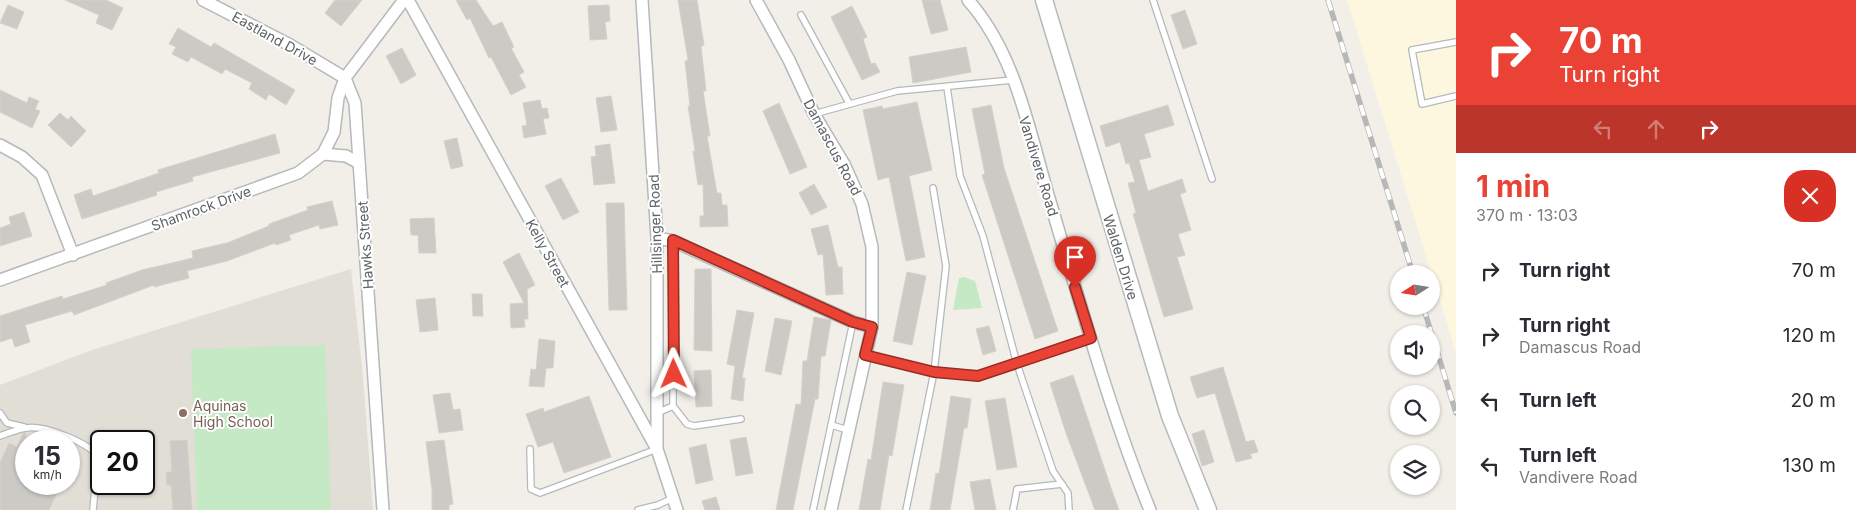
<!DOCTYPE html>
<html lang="en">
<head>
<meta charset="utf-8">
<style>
	body { margin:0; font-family:Inter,sans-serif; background:#f2f2f3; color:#2b2b33; height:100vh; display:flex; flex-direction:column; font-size:19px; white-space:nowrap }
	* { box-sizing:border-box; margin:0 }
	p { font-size:16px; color:#7c7c81 }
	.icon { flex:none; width:28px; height:28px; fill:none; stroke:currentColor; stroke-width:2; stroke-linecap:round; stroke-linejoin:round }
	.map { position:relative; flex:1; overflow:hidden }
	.drawer { display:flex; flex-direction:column; background:#fff; width:400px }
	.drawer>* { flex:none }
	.banner { background:#ea4335; color:#fff; overflow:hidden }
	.needle { width:32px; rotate:258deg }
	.tools { position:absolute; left:1390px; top:265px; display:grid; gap:10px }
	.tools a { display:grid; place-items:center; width:50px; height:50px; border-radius:50%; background:#fff; box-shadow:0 1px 4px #0004; font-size:25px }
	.speed { position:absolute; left:15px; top:430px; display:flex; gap:10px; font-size:25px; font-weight:700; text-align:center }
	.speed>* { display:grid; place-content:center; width:65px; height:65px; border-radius:50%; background:#fff; box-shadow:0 1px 4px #0004; line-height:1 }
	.speed small { font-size:12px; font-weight:400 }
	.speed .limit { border:2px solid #111; border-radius:8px; background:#fff; color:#111 }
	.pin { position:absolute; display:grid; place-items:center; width:42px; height:42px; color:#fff; margin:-51px -21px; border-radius:50% 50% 50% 0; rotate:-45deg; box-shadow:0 0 5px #0007 }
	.pin .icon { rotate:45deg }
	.me { position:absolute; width:55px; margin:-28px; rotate:359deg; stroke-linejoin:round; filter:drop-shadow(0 0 4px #0008) }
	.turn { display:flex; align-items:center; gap:18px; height:105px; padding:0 20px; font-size:22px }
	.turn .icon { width:65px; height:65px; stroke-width:2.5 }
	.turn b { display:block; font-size:35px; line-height:42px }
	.lanes { display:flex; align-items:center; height:48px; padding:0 20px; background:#0003; justify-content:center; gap:25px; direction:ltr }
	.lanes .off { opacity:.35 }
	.round { display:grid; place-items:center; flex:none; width:52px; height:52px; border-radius:20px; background:#f2f2f3 }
	.overview { display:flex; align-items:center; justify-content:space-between; height:85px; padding:0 20px }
	h1 { font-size:30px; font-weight:700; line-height:38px; color:#ea4335 }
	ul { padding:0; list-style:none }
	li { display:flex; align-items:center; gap:15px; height:65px; padding:0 20px }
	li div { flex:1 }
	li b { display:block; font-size:19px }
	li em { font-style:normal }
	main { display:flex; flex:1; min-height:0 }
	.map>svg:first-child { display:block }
	.commercial { fill:#fef7e0 }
	.education { fill:#e1ded6; fill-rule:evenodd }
	.green { fill:#c5e8c5 }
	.building { fill:#cccac5; stroke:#d6d1c6 }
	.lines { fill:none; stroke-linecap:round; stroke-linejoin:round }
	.lane-casing { stroke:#b5b8bc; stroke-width:8 }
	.street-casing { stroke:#b5b8bc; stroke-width:14 }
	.secondary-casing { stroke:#b6babf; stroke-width:19 }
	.lane { stroke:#fff; stroke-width:5.5 }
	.street { stroke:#fff; stroke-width:11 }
	.secondary { stroke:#fff; stroke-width:16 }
	.rail-casing { stroke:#b6b7b8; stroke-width:5.5 }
	.rail { stroke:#fff; stroke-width:4; stroke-dasharray:11; stroke-linecap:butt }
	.route-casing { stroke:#982c22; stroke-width:12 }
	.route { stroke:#ea4335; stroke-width:9 }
	.education-dot { fill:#8d6e63; stroke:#fff; stroke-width:2 }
	.labels { text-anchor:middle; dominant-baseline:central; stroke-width:4; stroke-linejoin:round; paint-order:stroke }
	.street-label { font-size:14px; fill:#5f6368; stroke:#fff }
	.education-label { font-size:14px; fill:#785e54; stroke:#fff; text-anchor:start }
</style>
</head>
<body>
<main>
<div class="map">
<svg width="1456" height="510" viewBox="0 0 1456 510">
	<rect width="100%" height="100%" fill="#f1efe8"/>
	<polygon class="commercial" points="1347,0 1456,0 1456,353"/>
	<path class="education" d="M351,269L363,376L373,510H0V385L92,350ZM26,441H69V484H26ZM101,441H144V484H101Z"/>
	<g class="green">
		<polygon points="964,277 975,281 982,308 953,310 959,278"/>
		<polygon points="325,345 331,510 197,510 191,349"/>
	</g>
	<g class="building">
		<polygon points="65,0 106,0 123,8 112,30 96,23 99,15"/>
		<polygon points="335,0 362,0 341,26 325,13"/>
		<polygon points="456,0 476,0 493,26 502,22 514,47 511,48 524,72 519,75 526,87 511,95 491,57 489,58 470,18 467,20"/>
		<polygon points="678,0 697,0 704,45 701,46 706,91 703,91 710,136 707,136 717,193 721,193 722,205 727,205 728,226 700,227 700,216 704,216 703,184 698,185 693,151 695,151 688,106 690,106 685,61 688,60"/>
		<polygon points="922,0 940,0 948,30 931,34"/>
		<polygon points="8,5 24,12 17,29 0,23"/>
		<polygon points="609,5 610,21 605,22 607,39 590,40 588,6"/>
		<polygon points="852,6 867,37 863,39 871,64 875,63 880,72 862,80 831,17"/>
		<polygon points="1185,10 1197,44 1183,49 1171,15"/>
		<polygon points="178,28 211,47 214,43 295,90 286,105 269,94 266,100 249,89 252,83 225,69 222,74 191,57 188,62 172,54 176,47 169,44"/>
		<polygon points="966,47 971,72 913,83 909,57"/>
		<polygon points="402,48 416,75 401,84 386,56"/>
		<polygon points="0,90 27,103 29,97 39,101 35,109 40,111 32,128 0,112"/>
		<polygon points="611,96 617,130 601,132 596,98"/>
		<polygon points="540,100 542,109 547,108 549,118 543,119 546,134 524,138 522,126 527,125 523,103"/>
		<polygon points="917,102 932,170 909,176 925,257 906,261 889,177 878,180 863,110 882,106 883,109"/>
		<polygon points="779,103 807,167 790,174 763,111"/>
		<polygon points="991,105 1004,168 1058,331 1035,339 982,175 985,174 972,109"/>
		<polygon points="1168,105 1174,125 1144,134 1151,157 1139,160 1148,191 1182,179 1186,192 1180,194 1191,230 1178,234 1185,255 1177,257 1193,309 1164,317 1133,214 1136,213 1128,183 1135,182 1129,163 1126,164 1120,142 1106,147 1100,126"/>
		<polygon points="60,113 68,120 71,116 86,131 71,147 48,125"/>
		<polygon points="275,134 280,153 192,177 193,181 156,192 157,195 82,219 74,195 91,189 93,196 159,173 158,170"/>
		<polygon points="457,138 463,166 451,169 444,141"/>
		<polygon points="610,144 615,183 594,185 591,157 596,156 595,146"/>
		<polygon points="561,178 579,212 563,220 545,186"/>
		<polygon points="814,184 827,207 811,215 799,193"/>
		<polygon points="332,201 338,225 320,229 319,225 289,235 291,240 276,245 275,243 227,261 187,271 189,278 154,287 154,285 74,315 72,311 25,325 30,342 15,347 12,338 0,342 0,316 62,296 63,299 107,285 106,283 142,270 193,258 192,251 227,243 269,226 269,224 308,210 307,207"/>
		<polygon points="606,203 624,203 627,310 609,310"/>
		<polygon points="24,212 32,236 0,246 0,228 11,224 9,217"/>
		<polygon points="434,218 436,253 419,253 418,235 411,235 410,219"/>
		<polygon points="828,225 838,267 842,267 843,294 826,295 823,254 818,255 811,229"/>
		<polygon points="519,253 535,285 527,289 528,319 524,319 525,327 511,328 510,304 524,303 503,262"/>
		<polygon points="695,269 711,269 712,351 694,350"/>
		<polygon points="907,272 926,276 912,345 893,341"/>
		<polygon points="472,294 482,294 483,316 473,316"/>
		<polygon points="435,298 438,330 420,332 416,300"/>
		<polygon points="737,310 754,313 742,378 745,378 743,401 731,399 735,366 727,364"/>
		<polygon points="814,317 831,320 825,356 821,356 818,399 815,399 793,510 776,510 796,404 801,405 803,361 807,361"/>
		<polygon points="775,318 792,321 781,375 765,371"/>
		<polygon points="989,326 996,351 983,355 976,329"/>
		<polygon points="539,339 555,341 553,368 546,368 544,387 529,386 531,369 536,370"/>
		<polygon points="1223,367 1246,442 1254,440 1258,452 1250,454 1252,458 1236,462 1215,393 1197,398 1190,377"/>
		<polygon points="711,370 712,406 696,407 694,371"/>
		<polygon points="1073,375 1112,491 1119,510 1095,510 1066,433 1050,383"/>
		<polygon points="883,382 904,385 892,456 889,455 880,510 859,510 868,459 871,460"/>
		<polygon points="450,393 453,410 460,409 463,430 439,433 433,395"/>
		<polygon points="589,396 611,457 564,473 553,442 538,447 526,414 543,408 544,412"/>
		<polygon points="951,396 971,399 967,428 964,428 950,510 930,510 936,473 939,474"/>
		<polygon points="1005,398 1017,467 997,470 985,401"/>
		<polygon points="1204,430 1214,462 1202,466 1192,434"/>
		<polygon points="23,433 26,433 26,484 61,484 49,510 0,510 0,463 9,443 17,447"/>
		<polygon points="746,437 753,473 736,476 730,440"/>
		<polygon points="187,440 192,510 173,510 171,485 167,485 166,472 172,472 170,441"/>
		<polygon points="444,440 453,504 449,505 449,510 432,510 432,490 426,442"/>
		<polygon points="706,444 713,480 696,484 689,448"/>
		<polygon points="990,479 996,510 975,510 970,482"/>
		<polygon points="716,497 720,510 705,510 702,501"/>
	</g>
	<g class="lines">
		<defs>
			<g id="lane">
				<polyline points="1153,0 1212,179"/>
				<polyline points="801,15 849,103"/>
				<polyline points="1456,42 1412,50 1422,104 1456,96"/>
				<polyline points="947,87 960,176 983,236 1017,364 1053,471 1068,493 1069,510"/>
				<polyline points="814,114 897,91 1013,80"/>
				<polyline points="865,355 934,372 978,376 1091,338"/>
				<polyline points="673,406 687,424 694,426 741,419"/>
				<polyline points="0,413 7,423 24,427"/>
				<polyline points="657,413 673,406 673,241"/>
				<polyline points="831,425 848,430"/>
				<path d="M0,436C8,433 18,429 26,428C44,425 87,442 98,456L93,510"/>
				<polyline points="530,449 531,489 540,493 657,449"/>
				<polyline points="638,510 658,505 673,498"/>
				<polyline points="813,510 853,322"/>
				<polyline points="906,510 934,372 946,266 933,188"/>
				<polyline points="1013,510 1017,489 1062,484"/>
			</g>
			<g id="street">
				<polyline points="408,0 657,449 677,510"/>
				<polyline points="642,0 657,238 657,447"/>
				<polyline points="756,0 789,60 814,114 844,164 862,204 872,247 872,327 831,510"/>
				<path d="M968,0C1016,54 1029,131 1049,198C1080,302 1109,409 1150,510"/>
				<polyline points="0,145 22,157 42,175 73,255"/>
				<polyline points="323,154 346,156 359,163"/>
				<polyline points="657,238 673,241 853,322 872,327"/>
				<polyline points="0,280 298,173 323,154 334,132 338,98 345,78 290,45 203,0"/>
				<polyline points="383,510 355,103 345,78 404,0"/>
			</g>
			<polyline id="secondary" points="1044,0 1170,416 1208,510"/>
		</defs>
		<use href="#lane" class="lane-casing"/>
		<use href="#street" class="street-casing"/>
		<use href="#secondary" class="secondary-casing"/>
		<use href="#lane" class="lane"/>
		<use href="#street" class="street"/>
		<use href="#secondary" class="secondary"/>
		<defs>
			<g id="rail">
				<polyline points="1328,0 1413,274"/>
				<polyline points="1423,306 1456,413"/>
			</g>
		</defs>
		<use href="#rail" class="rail-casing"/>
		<use href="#rail" class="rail"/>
	</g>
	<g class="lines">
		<defs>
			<polyline id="route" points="674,374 673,240 853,322 872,327 865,355 934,372 978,376 1091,338 1075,287"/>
		</defs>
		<use href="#route" class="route-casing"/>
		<use href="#route" class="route"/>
	</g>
	<circle class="education-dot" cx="183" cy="413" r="5"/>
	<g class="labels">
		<g class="street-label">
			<text transform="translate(275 38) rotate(29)">Eastland Drive</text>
			<text transform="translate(833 147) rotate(62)">Damascus Road</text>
			<text transform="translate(1039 166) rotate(73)">Vandivere Road</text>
			<text transform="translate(201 208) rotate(-20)">Shamrock Drive</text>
			<text transform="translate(655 224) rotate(-92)">Hillsinger Road</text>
			<text transform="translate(365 245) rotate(-94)">Hawks Street</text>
			<text transform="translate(548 253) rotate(61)">Kelly Street</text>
			<text transform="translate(1121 257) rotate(73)">Walden Drive</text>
		</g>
		<g class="education-label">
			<text x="193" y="405">Aquinas<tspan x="193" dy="16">High School</tspan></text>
		</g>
	</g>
</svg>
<div class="tools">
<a><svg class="needle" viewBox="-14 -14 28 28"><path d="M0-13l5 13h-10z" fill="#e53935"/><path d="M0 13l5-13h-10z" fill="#7c7c81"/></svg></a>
<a><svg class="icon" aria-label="sound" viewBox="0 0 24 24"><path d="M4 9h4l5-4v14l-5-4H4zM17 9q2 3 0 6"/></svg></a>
<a><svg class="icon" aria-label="search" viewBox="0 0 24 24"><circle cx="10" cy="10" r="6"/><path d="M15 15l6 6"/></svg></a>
<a><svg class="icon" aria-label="layers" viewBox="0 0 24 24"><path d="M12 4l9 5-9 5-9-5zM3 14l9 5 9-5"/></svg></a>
</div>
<div class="speed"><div>15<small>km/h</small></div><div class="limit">20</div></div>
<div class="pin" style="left:1075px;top:287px;background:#d93025"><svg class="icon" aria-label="arrive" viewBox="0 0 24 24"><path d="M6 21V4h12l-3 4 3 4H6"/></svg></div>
<svg class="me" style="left:674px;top:374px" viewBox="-20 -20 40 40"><path d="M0-17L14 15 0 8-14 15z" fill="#ea4335" stroke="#fff" stroke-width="4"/></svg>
</div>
<section class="drawer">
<div class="banner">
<div class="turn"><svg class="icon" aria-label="right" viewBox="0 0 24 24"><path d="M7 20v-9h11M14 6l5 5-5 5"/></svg><div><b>70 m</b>Turn right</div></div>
<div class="lanes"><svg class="icon off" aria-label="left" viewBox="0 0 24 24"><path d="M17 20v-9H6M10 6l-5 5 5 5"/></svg><svg class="icon off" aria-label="ahead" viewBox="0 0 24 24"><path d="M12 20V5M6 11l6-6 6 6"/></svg><svg class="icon" aria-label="right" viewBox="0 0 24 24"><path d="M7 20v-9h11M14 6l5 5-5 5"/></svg></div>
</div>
<div class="overview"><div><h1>1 min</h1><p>370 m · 13:03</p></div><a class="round" style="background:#d93025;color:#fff"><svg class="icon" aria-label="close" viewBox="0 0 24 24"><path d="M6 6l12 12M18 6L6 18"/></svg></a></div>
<ul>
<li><svg class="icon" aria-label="right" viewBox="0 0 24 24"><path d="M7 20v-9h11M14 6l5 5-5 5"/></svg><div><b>Turn right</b></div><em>70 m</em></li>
<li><svg class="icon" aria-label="right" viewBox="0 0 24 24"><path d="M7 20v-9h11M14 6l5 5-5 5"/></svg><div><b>Turn right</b><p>Damascus Road</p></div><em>120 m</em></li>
<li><svg class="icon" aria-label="left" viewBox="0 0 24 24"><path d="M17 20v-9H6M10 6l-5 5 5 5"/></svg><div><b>Turn left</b></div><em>20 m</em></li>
<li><svg class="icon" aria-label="left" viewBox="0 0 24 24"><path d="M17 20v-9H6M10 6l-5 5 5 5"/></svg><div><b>Turn left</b><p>Vandivere Road</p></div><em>130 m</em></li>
</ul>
</section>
</main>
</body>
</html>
